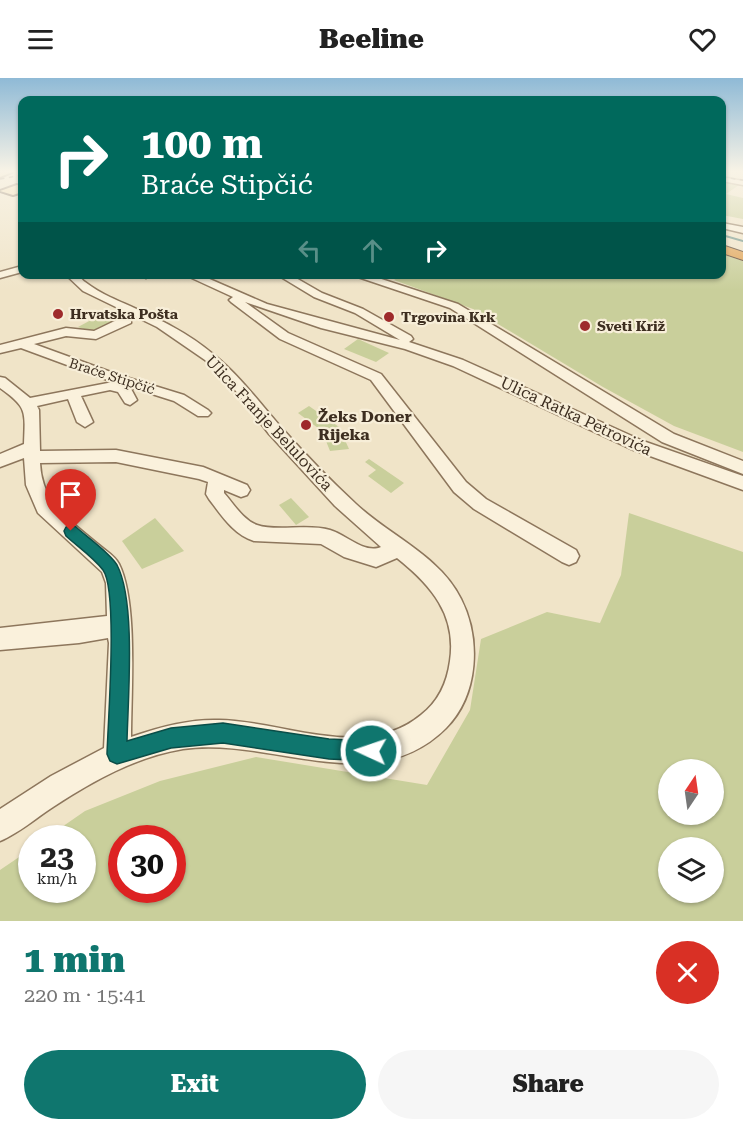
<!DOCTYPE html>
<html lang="en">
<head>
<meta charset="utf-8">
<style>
	body { margin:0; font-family:"Roboto Serif",serif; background:#f6f6f6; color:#222; height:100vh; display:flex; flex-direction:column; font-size:22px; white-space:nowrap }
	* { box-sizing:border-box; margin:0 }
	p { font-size:20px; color:#767676 }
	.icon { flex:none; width:33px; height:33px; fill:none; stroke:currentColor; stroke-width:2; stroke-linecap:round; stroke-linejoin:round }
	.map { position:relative; height:843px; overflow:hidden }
	.panel { display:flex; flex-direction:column; background:#fff; flex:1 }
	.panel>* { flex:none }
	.hud { position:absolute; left:18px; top:18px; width:708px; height:183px; border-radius:12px; box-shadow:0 2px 4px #0004; background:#00695c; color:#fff; overflow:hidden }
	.needle { width:39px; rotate:13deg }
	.buttons { position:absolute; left:658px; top:681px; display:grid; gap:12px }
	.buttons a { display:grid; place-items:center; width:66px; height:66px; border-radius:50%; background:#fff; box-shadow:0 2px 4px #0004; font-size:30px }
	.speed { position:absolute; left:18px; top:747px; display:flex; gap:12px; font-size:30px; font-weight:700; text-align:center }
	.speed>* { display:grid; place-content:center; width:78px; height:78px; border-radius:50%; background:#fff; box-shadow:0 2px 4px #0004; line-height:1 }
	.speed small { font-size:15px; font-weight:400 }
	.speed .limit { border:9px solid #d22; background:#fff; color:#111 }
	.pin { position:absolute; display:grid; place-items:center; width:51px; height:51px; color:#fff; margin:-62px -26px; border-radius:50% 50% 50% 0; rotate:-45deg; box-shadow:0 0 6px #0007 }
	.pin .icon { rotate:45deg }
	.me { position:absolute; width:66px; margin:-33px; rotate:273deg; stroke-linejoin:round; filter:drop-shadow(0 0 4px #0008) }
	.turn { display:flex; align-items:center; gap:21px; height:126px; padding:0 24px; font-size:27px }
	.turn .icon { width:78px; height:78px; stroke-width:2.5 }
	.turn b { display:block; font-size:42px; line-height:51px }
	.lanes { display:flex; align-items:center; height:57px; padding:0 24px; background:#0003; justify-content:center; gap:30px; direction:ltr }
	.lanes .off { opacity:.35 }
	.round { display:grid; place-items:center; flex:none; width:63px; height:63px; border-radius:32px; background:#f6f6f6 }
	.head { display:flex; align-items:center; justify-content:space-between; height:102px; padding:0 24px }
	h1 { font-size:36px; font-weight:800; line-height:45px; color:#0f766e }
	.button { display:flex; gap:12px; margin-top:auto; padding:12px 24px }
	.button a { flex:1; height:69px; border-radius:36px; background:#0f766e; color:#fff; font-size:24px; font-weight:800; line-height:69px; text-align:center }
	.button a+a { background:#f6f6f6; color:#222 }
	header { display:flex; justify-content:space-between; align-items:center; height:78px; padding:0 24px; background:#fff; font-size:27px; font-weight:800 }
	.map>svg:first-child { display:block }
	.green { fill:#c9cf9b; fill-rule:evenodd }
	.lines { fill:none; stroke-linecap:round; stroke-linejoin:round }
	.stream { stroke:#6f938a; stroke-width:2 }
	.minor-casing { stroke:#8d765c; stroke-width:3 }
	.major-casing { stroke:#5b4430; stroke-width:4 }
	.highway-casing { stroke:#5b4430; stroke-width:2 }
	.minor { fill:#faf1dc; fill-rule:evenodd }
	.major { fill:#f3d9a0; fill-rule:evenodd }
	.highway { fill:#e0a458; fill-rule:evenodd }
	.rail { stroke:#3d2e20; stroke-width:1.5; stroke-dasharray:4.5 4.5; stroke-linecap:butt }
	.route { fill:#0f766e; stroke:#0a4d48; stroke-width:1.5 }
	.poi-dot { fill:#9e2a2b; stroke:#f7eed8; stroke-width:2 }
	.labels { text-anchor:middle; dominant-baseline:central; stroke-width:4.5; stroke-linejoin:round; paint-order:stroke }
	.far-poi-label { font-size:14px; font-weight:bold; fill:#3d2e20; stroke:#f7eed8; text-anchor:start }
	.far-street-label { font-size:14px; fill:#3d2e20; stroke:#f7eed8 }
	.poi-label { font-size:16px; font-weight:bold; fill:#3d2e20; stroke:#f7eed8; text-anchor:start }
	.street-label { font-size:16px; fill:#3d2e20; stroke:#f7eed8 }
</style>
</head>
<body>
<header><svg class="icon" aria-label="menu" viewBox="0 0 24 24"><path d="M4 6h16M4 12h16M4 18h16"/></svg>Beeline<svg class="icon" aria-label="heart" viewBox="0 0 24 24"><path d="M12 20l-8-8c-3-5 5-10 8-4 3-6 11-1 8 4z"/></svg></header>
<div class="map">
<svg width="743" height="843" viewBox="0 0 743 843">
	<rect width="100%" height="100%" fill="#f0e4c8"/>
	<g class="green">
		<polygon points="722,102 739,107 726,116 743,120 743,141 722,137"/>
		<polygon points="722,176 743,183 743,374 674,348 603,309 473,231 394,202 403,196 722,196"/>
		<polygon points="108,233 123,238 94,255 78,249"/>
		<polygon points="358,261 389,275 376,284 344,271"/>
		<polygon points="309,328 339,349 349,371 330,373 322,353 298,335"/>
		<polygon points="369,381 404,405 391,415 368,398 376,392 365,384"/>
		<polygon points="291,420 309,439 296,447 279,427"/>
		<path d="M629,435L743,474V843H0V792L31,771L32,812H82V760H46L85,733L160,703L256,679L427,707L470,632L481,561L547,534L600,545L621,497ZM669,692H714V736H669ZM122,760H172V812H122ZM669,770H714V814H669Z"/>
		<polygon points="155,440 184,473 142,491 122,463"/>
	</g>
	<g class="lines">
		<polyline class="stream" points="722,157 743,163"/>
		<defs>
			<g id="minor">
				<polygon points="722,99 743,103 743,107 722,103"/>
				<polygon points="722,145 743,149 743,155 722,150"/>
				<polygon points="22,188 22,194 0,200 0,194"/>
				<path d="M65,196C66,196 76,196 77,197C80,198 82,202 85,204C93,210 101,215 110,219C147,236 183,250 214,277C240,298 259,324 280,348C304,375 330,402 356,426C390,458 440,478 461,521C481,560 479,617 446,650C373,723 270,658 183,671C135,679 93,703 53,729C36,740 19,755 0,763V731L51,698L104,670L109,565L108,560L79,565L0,572V550L107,538L106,505L102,494L38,435L26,407L24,380L0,389V376L24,366C25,333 28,330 0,310V299L5,300L30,320L113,304L21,270L0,275V267L66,250L94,253L123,239H131V245L96,261L66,258L34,266L119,297L184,317L208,332L211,335L208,338H198L174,323L130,309L137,322L130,327L125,325L118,314L110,312L81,318L93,344L85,349L77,344L68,321L37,328L39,332L40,373L116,372L203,389L247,407L250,412L247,417L241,419L224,412V415C233,425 243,442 257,447C277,454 308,445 330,452C347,457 364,476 381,469L335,428L269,356L235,312L205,282L157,249L83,213ZM116,384L199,401L208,404L206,416L209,421C222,438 233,456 254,463L321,466L344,479L376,489L397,480C431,507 457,537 450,583C447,605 439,623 421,637C364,684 285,643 219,642C189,641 159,649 131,659C131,614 138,524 119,486C115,478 106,473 99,467C70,442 42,427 40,385Z"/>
				<polygon points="141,196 151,196 151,197 146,200"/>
				<polygon points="183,196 198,196 267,226 400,262 355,235 314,219 276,196 289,196 322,215 363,231 411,258 413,261 409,264 463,282 643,363 743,398 743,412 631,371 453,288 405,271 321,250 245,224 288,255 381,296 466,404 486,421 576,472 579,478 576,484 569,487 562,484 474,431 454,414 371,302 280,261 231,224 229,222 233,219"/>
				<polygon points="349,196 366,196 458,226 674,356 743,383 743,396 662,364 450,230"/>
			</g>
			<g id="major">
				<polygon points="0,94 12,94 0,99"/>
				<polygon points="17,107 22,109 22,114 13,117 0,113"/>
			</g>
			<polygon id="highway" points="722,167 743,174 743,182 722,175"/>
		</defs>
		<use href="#minor" class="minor-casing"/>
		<use href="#major" class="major-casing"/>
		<use href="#highway" class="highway-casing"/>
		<use href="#minor" class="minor"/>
		<use href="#major" class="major"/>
		<use href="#highway" class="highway"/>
		<g class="rail">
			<polyline points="722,99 743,102"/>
			<polyline points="0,101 22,97"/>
		</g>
	</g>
	<linearGradient id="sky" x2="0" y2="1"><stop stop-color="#8fbad6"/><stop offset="0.44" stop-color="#f8f3e6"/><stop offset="1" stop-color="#f8f3e6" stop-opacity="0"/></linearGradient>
	<rect width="743" height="212" fill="url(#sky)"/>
	<path class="route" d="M71,447L76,449C87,459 110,475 117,487C136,523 128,619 127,663L171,650L223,645L329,661L371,663L378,666L381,673L378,680L371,683L329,681L223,665L171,670L117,686L110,683L107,676C108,644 118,512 103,492C93,479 78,469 66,458L64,453L66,449Z"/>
	<g class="poi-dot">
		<circle cx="58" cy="236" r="6"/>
		<circle cx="389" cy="239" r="6"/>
		<circle cx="585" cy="248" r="6"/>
		<circle cx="306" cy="347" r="6"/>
	</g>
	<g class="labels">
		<g class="far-poi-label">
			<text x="70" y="236">Hrvatska Pošta</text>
			<text x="401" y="239">Trgovina Krk</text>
			<text x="597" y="248">Sveti Križ</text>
		</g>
		<g class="far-street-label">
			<text transform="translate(112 298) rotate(18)">Braće Stipčić</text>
		</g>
		<g class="poi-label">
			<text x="318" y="338">Žeks Doner<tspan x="318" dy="18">Rijeka</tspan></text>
		</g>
		<g class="street-label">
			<text transform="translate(576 338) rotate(25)">Ulica Ratka Petrovića</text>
			<text transform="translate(269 345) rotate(47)">Ulica Franje Belulovića</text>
		</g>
	</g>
</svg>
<div class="buttons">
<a><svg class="needle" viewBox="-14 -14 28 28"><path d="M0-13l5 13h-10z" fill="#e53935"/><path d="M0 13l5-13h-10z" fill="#767676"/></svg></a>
<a><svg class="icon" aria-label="layers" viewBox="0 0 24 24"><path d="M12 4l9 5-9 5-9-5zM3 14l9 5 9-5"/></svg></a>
</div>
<div class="speed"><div>23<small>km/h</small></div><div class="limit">30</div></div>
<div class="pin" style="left:71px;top:453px;background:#d93025"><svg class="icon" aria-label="arrive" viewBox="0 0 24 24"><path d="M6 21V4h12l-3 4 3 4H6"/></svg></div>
<svg class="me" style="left:371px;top:673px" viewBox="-20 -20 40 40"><circle r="17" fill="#0f766e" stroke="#fff" stroke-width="3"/><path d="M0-11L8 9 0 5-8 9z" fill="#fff"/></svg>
<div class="hud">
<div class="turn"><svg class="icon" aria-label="right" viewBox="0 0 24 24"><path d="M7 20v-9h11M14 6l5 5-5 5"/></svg><div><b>100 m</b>Braće Stipčić</div></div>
<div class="lanes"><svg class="icon off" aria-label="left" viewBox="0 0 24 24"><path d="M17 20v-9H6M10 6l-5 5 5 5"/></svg><svg class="icon off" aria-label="ahead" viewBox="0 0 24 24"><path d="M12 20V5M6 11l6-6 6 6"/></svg><svg class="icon" aria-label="right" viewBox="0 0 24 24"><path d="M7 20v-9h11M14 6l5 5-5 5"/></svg></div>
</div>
</div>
<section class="panel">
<div class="head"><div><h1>1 min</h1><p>220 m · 15:41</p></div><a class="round" style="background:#d93025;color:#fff"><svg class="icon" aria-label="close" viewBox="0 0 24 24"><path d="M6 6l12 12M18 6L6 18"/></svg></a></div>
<div class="button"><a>Exit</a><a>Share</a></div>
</section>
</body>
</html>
